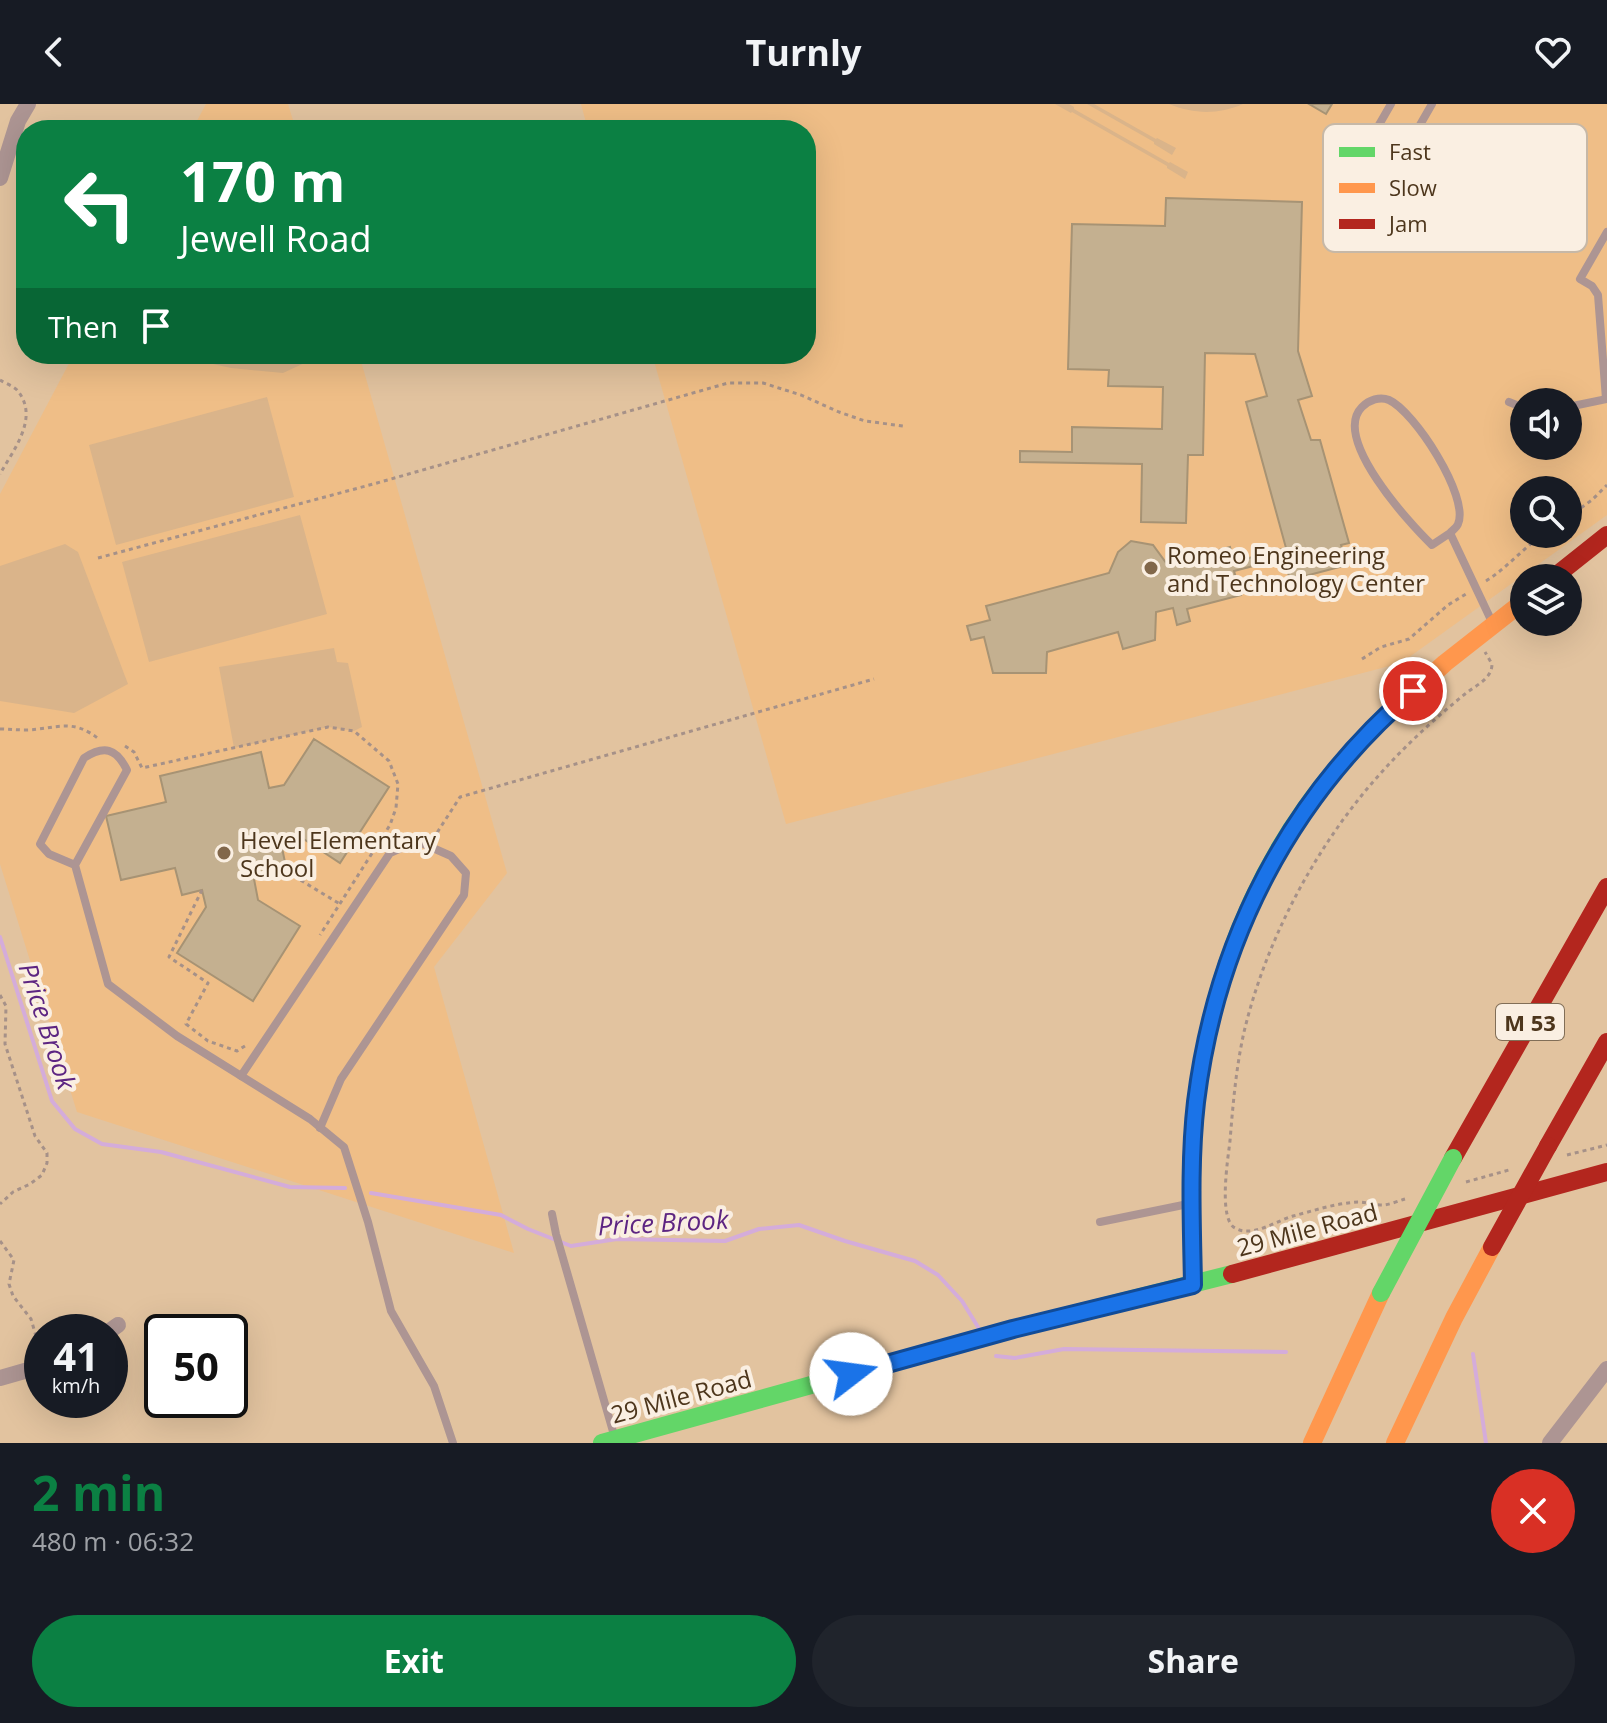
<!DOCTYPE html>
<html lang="en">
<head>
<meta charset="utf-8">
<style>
	body { margin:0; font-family:"Open Sans",sans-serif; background:#20242c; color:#f1f3f6; height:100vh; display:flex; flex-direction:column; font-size:30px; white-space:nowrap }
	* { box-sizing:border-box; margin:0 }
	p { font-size:26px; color:#9ea1a6 }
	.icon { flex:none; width:44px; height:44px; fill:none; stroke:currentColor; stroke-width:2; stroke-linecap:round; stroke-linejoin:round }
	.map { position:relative; height:1339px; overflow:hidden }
	.panel { display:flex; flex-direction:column; background:#171b24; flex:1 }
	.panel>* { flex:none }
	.hud { position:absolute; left:16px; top:16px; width:800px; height:244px; border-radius:32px; box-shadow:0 8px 32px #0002; background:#0b8043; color:#fff; overflow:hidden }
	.controls { position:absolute; left:1510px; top:284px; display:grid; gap:16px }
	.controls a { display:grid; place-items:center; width:72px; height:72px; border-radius:50%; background:#171b24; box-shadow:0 8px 32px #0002; font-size:40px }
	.speed { position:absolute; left:24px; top:1210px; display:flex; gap:16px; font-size:40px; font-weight:700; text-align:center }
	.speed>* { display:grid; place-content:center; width:104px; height:104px; border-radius:50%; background:#171b24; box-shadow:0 8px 32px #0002; line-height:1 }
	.speed small { font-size:20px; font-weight:400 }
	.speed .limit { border:4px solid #111; border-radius:12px; background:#fff; color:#111 }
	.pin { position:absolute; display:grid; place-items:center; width:68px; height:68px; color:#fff; margin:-34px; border:4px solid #fff; border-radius:50%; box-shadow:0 2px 8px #0007 }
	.me { position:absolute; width:88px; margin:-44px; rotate:75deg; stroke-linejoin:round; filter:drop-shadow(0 0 6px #0008) }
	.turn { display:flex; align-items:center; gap:28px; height:168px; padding:0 32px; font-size:36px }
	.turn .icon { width:104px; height:104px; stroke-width:2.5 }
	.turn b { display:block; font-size:56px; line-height:68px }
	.then { display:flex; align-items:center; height:76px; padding:0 32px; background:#0003; gap:16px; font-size:30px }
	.round { display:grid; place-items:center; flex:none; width:84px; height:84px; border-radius:42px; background:#20242c }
	.overview { display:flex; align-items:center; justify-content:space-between; height:136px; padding:0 32px }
	h1 { font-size:48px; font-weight:700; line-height:60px; color:#0b8043 }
	.action { display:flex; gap:16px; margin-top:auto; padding:16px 32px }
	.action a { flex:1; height:92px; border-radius:48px; background:#0b8043; color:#fff; font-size:32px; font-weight:700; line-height:92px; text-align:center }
	.action a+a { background:#20242c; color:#f1f3f6 }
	header { display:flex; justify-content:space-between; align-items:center; height:104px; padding:0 32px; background:#171b24; font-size:36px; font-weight:700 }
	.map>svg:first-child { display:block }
	.built { fill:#efbe87; fill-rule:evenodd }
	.green { fill:#dab48a }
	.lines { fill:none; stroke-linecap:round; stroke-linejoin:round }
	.stream { stroke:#d4acda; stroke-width:4 }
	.building { fill:#c4b090; stroke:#a79374; stroke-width:2 }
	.path { stroke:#a69188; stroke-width:3; stroke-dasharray:4 4; stroke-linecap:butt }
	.lane { stroke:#ad9593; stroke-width:8 }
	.street { stroke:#ad9593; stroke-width:16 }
	.fast { stroke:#63d668; stroke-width:18 }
	.slow { stroke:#ff974d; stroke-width:18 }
	.jam { stroke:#b3261e; stroke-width:18 }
	.fast-bridge { stroke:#63d668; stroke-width:18 }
	.jam-bridge { stroke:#b3261e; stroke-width:18 }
	.route-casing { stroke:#114b97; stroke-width:20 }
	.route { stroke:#1a73e8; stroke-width:14 }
	.poi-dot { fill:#81674a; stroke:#faefe2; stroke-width:3 }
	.labels { text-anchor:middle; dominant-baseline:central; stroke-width:8; stroke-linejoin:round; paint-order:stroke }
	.shield { fill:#faefe2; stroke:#816e57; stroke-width:2 }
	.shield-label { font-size:22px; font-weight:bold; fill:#4d361c }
	.poi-label { font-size:24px; fill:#4d361c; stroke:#faefe2; text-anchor:start }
	.street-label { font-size:24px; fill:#4d361c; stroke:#faefe2 }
	.water-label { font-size:26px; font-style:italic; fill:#5d2582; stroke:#faefe2 }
	.key { fill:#faefe2; stroke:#c6b8a7; stroke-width:2 }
	.key-label { font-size:22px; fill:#4d361c }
</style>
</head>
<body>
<header><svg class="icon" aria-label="back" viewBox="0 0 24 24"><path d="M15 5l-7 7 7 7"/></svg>Turnly<svg class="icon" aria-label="heart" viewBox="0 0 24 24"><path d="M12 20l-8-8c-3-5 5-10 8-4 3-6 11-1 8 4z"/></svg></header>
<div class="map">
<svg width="1607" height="1339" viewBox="0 0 1607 1339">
	<rect width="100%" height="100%" fill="#e2c39f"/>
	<g class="built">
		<polygon points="206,0 288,0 296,26 192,26"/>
		<path d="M581,0H1607V411L1401,559L786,720L652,250H806V26H588ZM1524,298H1568V342H1524ZM1524,386H1568V430H1524Z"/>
		<polygon points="74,250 359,250 507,769 434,863 514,1149 77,1008 0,760 0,390"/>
	</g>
	<g class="green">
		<polygon points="1055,0 1069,0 1074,3 1074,5 1169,59 1170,58 1188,68 1185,75 1167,64 1167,62 1072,8 1071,9"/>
		<polygon points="1087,0 1094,0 1156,35 1157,34 1176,44 1172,51 1154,40 1154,38"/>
		<path d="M1169,0H1243C1218,11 1193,10 1169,0Z"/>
		<polygon points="168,250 324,250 283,269 231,264"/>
		<polygon points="267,293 294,393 116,441 89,341"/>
		<polygon points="300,411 327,510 149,558 122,458"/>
		<polygon points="65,440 78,448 128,580 74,609 0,597 0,462"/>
		<polygon points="334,544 337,558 348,559 362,623 354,627 328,623 234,644 219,563"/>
	</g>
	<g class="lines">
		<g class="stream">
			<polyline points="0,833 52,997 75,1025 102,1040 161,1048 290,1083 345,1084"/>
			<polyline points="371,1089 501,1111 528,1125 571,1142 617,1135 725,1137 759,1125 799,1121 845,1137 915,1157 938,1171 962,1197 978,1223"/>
			<polyline points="1473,1250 1486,1339"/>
			<polyline points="996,1252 1015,1254 1064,1245 1286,1248"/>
		</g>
	</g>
	<g class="building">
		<polygon points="1309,0 1332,0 1326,10"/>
		<polygon points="1166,94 1302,98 1298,247 1312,292 1298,296 1311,336 1320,336 1349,439 1341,441 1347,461 1290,476 1284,454 1234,467 1241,491 1187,505 1190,517 1177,521 1173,504 1156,508 1155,536 1123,545 1118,528 1047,548 1046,569 993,569 984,533 971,536 967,522 990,516 986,502 1109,469 1118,448 1131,437 1153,441 1167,460 1230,443 1234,458 1286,444 1246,298 1267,292 1255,250 1205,249 1203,351 1188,351 1186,419 1141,418 1142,360 1020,358 1020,347 1072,348 1072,323 1162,325 1163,283 1108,282 1109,266 1068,265 1072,120 1165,122"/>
		<polygon points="314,635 389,683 340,759 296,730 280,734 287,768 254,775 258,796 300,822 253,897 177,849 206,803 202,786 182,791 175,764 121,776 106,712 166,698 160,672 261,648 269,684 284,681"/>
	</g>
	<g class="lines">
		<g class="path">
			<path d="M0,276C5,279 13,282 17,286C40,313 14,345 0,370"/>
			<polyline points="1568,413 1592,396 1607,381"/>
			<polyline points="98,454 377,379 728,279 763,279 801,291 839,308 865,317 903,322"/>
			<path d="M1486,477C1507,464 1523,444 1544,430"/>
			<polyline points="1362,555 1381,543 1409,535 1448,501 1466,490"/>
			<path d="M0,625C9,625 17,626 26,626C57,625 72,613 100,636"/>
			<polyline points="125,642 134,648 142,664 328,623 354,627 389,657 398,680 396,704 390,721 320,831"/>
			<polyline points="433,735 460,693 874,575"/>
			<polyline points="287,768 340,800"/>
			<polyline points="202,786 169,853 208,879 186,920 208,937 237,947 248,940"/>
			<polyline points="0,891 6,902 5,940 35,1032 47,1049 47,1059 42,1071 30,1080 13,1088 0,1100"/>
			<polyline points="1567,1051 1607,1041"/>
			<polyline points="1466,1078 1509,1066"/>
			<path d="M1405,1095C1398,1097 1389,1101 1382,1101C1374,1101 1366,1098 1358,1098C1336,1099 1313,1107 1293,1112C1276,1117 1252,1134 1235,1124C1218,1115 1228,1054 1230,1037C1233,1000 1236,964 1244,928C1264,844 1307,759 1362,691C1392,654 1428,620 1465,590C1476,581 1492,575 1492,560L1485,548"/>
			<polyline points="0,1137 14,1156 9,1180 13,1192 31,1215 40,1246"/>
		</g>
		<g class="lane">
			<path d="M1391,0L1350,71C1347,95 1365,104 1382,87L1432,0"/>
			<polyline points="1606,295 1598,191 1592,182 1580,175 1607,128"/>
			<polyline points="1509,298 1524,304"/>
			<polyline points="1568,303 1607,295"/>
			<path d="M1450,429C1453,426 1457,423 1458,420C1470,393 1414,307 1389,296C1380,292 1369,296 1362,303C1331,334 1410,420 1432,441L1450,429L1492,518"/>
			<path d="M75,761L49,750L40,740L84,654C104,641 116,644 127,666L75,761L108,880L177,932L310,1015L344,1043L368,1118L391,1207L434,1282L453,1339"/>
			<polyline points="241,972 390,749 417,737 451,752 466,769 464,791 341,975 320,1024"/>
			<polyline points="552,1110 556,1130 614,1331"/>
			<polyline points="1100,1118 1188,1100"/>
		</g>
		<g class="street">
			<polyline points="0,74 18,17 28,0"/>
			<polyline points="108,1228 118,1221"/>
			<polyline points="0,1274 42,1262"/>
			<polyline points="1550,1339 1607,1265"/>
		</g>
		<g class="fast">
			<path d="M1193,1181C1192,1128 1190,1075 1194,1023C1202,911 1240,796 1305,705C1325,676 1348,651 1372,625"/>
			<polyline points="602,1339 1013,1225 1232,1170"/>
		</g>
		<g class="slow">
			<polyline points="1372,625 1445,559 1524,497"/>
			<polyline points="1312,1339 1381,1189"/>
			<polyline points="1395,1339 1454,1214 1492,1143"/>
		</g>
		<g class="jam">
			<polyline points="1553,474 1607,431"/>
			<polyline points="1548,1042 1607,938"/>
			<polyline points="1453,1054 1607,783"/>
			<polyline points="1232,1170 1607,1068"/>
		</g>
		<polyline class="fast-bridge" points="1381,1189 1453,1054"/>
		<polyline class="jam-bridge" points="1492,1143 1548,1042"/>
	</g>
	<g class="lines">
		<defs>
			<path id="route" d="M851,1270L1013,1225L1193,1181C1192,1121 1189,1058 1196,998C1216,836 1289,694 1413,587"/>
		</defs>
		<use href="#route" class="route-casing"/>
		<use href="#route" class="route"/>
	</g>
	<g class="poi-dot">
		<circle cx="1151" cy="464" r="8"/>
		<circle cx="224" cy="749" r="8"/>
	</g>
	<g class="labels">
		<rect class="shield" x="1496" y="900" width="68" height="36" rx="6"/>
		<g class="shield-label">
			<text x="1530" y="918">M 53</text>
		</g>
		<g class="poi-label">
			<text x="1167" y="450">Romeo Engineering<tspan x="1167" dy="28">and Technology Center</tspan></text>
			<text x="240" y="735">Hevel Elementary<tspan x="240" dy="28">School</tspan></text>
		</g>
		<g class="street-label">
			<text transform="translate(1307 1125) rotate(-15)">29 Mile Road</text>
			<text transform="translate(681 1292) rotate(-15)">29 Mile Road</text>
		</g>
		<g class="water-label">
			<text transform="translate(48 922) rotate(72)">Price Brook</text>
			<text transform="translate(663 1118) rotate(-3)">Price Brook</text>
		</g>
	</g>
	<rect x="1323" y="20" width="264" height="128" rx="12" class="key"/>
	<rect x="1339" y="43" width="36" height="10" fill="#63d668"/>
	<rect x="1339" y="79" width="36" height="10" fill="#ff974d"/>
	<rect x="1339" y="115" width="36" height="10" fill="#b3261e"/>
	<g class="key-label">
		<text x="1389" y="56">Fast</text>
		<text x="1389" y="92">Slow</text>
		<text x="1389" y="128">Jam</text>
	</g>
</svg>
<div class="controls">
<a><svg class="icon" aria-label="sound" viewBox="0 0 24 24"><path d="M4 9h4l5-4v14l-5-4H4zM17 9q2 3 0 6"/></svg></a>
<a><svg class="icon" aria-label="search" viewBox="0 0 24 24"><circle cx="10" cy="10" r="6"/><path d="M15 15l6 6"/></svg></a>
<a><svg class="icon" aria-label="layers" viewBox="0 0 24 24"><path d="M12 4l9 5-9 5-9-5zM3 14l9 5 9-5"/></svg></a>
</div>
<div class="speed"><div>41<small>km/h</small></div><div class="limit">50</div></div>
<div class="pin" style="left:1413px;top:587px;background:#d93025"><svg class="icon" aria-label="arrive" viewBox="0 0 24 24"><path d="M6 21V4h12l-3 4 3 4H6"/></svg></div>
<svg class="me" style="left:851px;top:1270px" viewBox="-20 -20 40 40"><circle r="19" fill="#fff"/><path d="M0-13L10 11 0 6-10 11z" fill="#1a73e8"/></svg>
<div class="hud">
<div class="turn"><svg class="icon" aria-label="left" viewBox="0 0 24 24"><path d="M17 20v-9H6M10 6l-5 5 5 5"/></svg><div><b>170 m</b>Jewell Road</div></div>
<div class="then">Then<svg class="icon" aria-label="arrive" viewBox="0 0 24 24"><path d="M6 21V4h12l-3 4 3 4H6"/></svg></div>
</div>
</div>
<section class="panel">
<div class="overview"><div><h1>2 min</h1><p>480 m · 06:32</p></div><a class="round" style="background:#d93025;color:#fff"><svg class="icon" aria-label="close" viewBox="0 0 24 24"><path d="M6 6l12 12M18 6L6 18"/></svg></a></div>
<div class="action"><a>Exit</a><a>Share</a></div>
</section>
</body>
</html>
